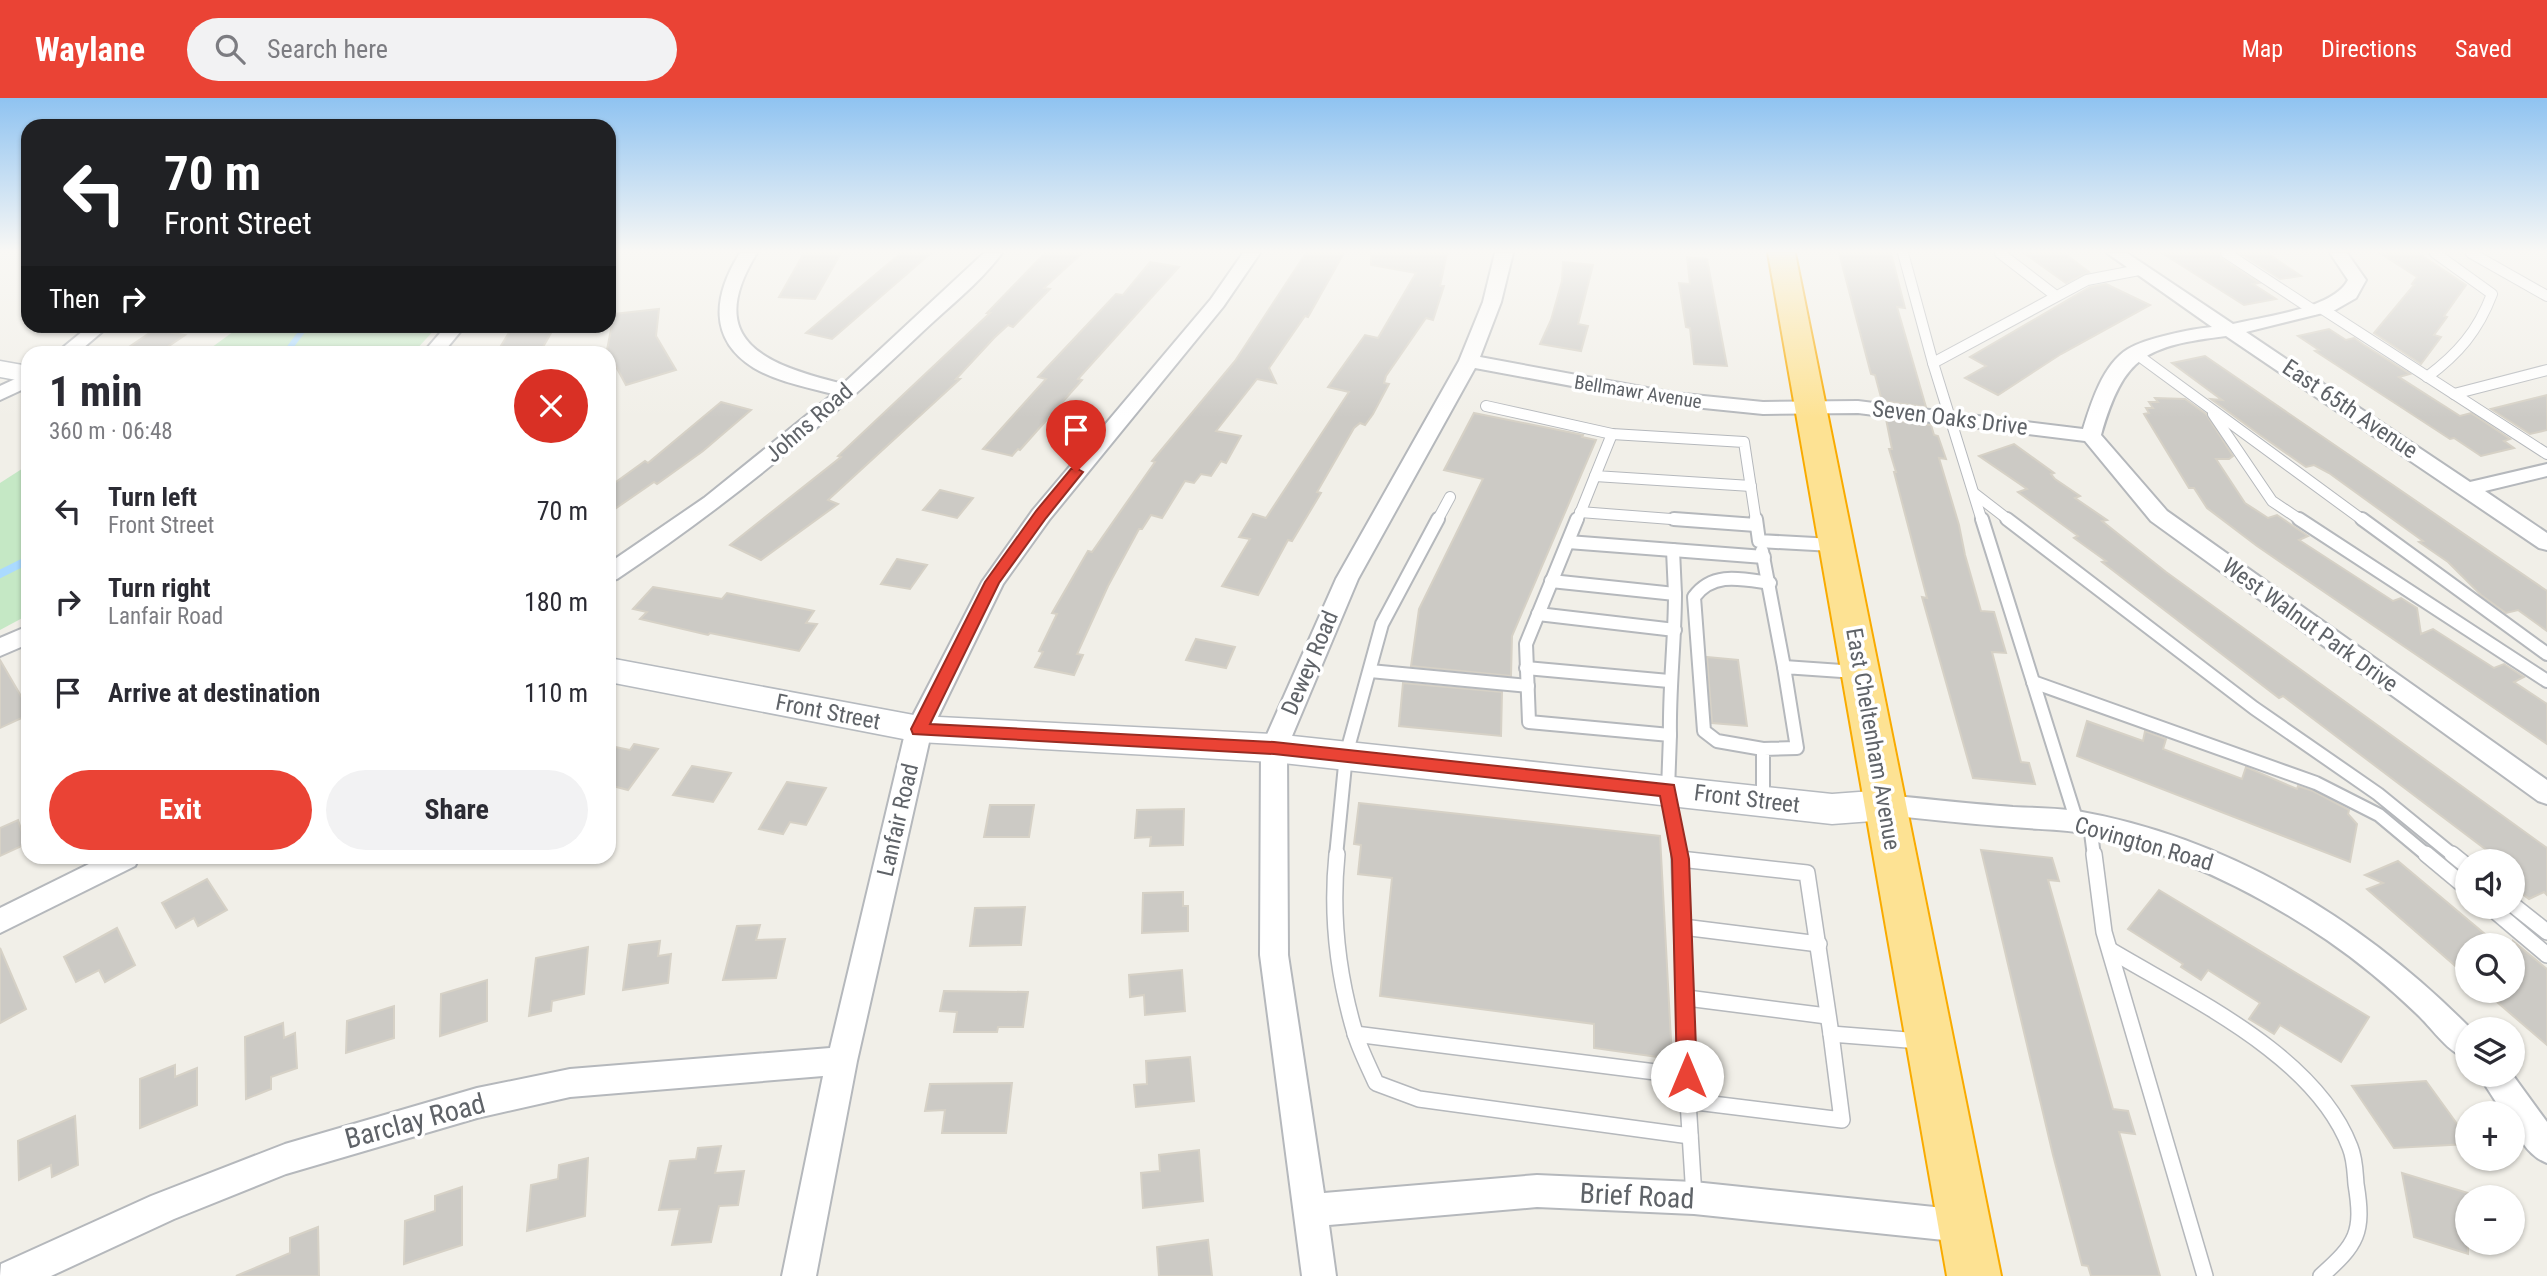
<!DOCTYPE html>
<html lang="en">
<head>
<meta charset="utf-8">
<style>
	body { margin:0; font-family:"Roboto Condensed",sans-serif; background:#f2f2f3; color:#2b2b33; height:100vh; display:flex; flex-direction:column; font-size:26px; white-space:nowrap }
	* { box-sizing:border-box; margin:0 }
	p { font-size:23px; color:#7c7c81 }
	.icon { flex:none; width:38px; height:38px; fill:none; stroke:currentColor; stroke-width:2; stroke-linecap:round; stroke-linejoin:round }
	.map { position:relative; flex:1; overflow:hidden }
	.side { position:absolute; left:21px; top:248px; width:595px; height:518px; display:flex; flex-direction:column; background:#fff; border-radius:21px; box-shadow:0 2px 5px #0004 }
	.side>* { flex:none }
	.top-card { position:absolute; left:21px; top:21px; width:595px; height:214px; border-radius:21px; box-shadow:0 2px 5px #0004; background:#202124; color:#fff; overflow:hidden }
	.buttons { position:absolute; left:2455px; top:751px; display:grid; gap:14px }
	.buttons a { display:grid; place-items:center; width:70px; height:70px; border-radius:50%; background:#fff; box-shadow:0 2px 5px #0004; font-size:35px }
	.pin { position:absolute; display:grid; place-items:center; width:60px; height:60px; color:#fff; margin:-72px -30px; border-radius:50% 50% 50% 0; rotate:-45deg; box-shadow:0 0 7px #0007 }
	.pin .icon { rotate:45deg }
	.me { position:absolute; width:77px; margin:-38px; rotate:0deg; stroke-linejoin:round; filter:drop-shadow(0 0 5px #0008) }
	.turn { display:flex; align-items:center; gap:24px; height:147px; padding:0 28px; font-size:32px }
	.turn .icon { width:91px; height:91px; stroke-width:2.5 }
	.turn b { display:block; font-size:49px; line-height:60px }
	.then { display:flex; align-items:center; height:66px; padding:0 28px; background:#0003; gap:14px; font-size:26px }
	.round { display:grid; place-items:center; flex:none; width:74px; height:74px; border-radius:37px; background:#f2f2f3 }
	.headline { display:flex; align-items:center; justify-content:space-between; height:119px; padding:0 28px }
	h1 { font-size:42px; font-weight:700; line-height:52px }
	.action { display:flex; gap:14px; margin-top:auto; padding:14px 28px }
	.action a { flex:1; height:80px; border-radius:42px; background:#ea4335; color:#fff; font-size:28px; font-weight:700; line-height:80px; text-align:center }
	.action a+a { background:#f2f2f3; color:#2b2b33 }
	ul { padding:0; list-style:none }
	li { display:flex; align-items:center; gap:21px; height:91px; padding:0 28px }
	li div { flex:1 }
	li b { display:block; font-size:26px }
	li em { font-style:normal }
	header { display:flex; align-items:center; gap:42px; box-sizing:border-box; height:98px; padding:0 35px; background:#ea4335; color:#fff }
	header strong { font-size:33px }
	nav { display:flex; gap:38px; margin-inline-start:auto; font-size:24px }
	.search { width:490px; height:63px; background:#f2f2f3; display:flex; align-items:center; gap:18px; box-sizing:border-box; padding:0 24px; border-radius:38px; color:#7c7c81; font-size:26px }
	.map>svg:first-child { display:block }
	.green { fill:#c5e8c5 }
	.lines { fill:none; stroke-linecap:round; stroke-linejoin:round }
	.stream-far1 { stroke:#aadaff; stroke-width:6 }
	.stream { stroke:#aadaff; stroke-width:8 }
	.building { fill:#cccac5; stroke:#d6d1c6; stroke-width:2 }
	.lane-far2-casing { stroke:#b5b8bc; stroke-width:12 }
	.lane-far1-casing { stroke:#b5b8bc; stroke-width:16 }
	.lane-casing { stroke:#b5b8bc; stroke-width:18 }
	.street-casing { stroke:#b5b8bc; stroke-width:4 }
	.secondary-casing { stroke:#b6babf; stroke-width:3 }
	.highway-casing { stroke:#f9ab00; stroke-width:4 }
	.lane-far2 { stroke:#fff; stroke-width:10 }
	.lane-far1 { stroke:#fff; stroke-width:12 }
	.lane { stroke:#fff; stroke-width:15 }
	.street { fill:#fff; fill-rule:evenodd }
	.secondary { fill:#fff; fill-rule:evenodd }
	.highway { fill:#fde293; fill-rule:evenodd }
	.route { fill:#ea4335; stroke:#982c22; stroke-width:2 }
	.labels { text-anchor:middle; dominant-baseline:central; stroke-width:7; stroke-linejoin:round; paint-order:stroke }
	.far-street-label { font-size:19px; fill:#5f6368; stroke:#fff }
	.street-label { font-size:23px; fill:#5f6368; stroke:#fff }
	.near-street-label { font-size:28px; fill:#5f6368; stroke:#fff }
</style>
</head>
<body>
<header>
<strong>Waylane</strong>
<div class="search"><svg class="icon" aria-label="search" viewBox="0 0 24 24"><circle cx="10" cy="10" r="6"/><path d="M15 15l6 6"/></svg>Search here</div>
<nav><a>Map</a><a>Directions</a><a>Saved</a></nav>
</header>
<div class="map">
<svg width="2547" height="1178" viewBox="0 0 2547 1178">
	<rect width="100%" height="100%" fill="#f1efe8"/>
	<g class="green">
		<polygon points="241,228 438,228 413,255 204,255"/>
		<polygon points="28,367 28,517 0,532 0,385"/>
	</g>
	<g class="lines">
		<polyline class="stream-far1" points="285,256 306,228"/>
		<polyline class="stream" points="0,476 28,462"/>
	</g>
	<g class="building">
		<polygon points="804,155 841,155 815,201 779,199"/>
		<polygon points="901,155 931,155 832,241 806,235"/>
		<polygon points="1045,155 1082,155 1044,190 1050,191 1013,229 1008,227 994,240 956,281 960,281 828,402 838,406 761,462 730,447 841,359 838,358 990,215 987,215"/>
		<polygon points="1306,155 1344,155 1308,219 1305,218 1269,270 1276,285 1257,281 1216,333 1241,338 1226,365 1221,363 1211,378 1201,376 1194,385 1185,383 1162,420 1151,417 1142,431 1139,431 1108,488 1077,556 1083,557 1074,577 1035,569 1043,554 1039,553 1057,516 1052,515 1088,453 1092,454 1155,364 1152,363 1235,263"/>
		<polygon points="1371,155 1447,155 1440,188 1444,188 1433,222 1426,220 1386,278 1384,285 1389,286 1373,316 1365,327 1360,325 1354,330 1317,394 1321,395 1292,443 1288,442 1258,497 1222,488 1250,441 1239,439 1253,416 1266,420 1349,294 1328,289 1365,237 1378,240 1416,175 1371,167"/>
		<polygon points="1839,155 1891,155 1905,210 1897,209 1926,309 1882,303 1875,277 1871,276"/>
		<polygon points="2024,155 2064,155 2089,174 2066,185"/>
		<polygon points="2162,155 2219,155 2222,161 2259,185 2253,186 2276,201 2244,207"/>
		<polygon points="2240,155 2267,155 2301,178 2280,181"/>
		<polygon points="2380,155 2418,155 2466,187 2444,218 2447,219 2434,237 2441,239 2421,266 2374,235 2414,187 2412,186 2417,179"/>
		<polygon points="1687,159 1707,161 1727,268 1694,266 1690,230 1686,229 1679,185 1690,186"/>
		<polygon points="1150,164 1179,169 1078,281 1082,282 1020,352 1018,351 1012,358 983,351 1046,281 1038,279 1116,196 1123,197"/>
		<polygon points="1563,164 1593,167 1578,226 1588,228 1581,253 1540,246 1551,222 1562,183"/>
		<polygon points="2106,186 2150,207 2061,256 1998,297 1965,280 1986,268 1970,259 2090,189"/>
		<polygon points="659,211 656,238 676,272 626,287 607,252 614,216"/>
		<polygon points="513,228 555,228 539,256 496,256"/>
		<polygon points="2329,231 2346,242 2354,240 2364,247 2410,276 2399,279 2460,318 2471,315 2510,341 2504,343 2514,350 2481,358 2454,340 2450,341 2315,253 2319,252 2298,238"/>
		<polygon points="154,232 185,237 160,254 129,249"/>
		<polygon points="2205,258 2547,493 2547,533 2518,512 2506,515 2481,497 2448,464 2419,444 2423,443 2329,375 2314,367 2306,369 2260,337 2211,301 2222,302 2172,265"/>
		<polygon points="2547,297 2547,332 2530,336 2491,311"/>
		<polygon points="2155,300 2185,301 2206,316 2233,358 2229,361 2216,361 2245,405 2268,420 2277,417 2308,438 2299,442 2393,503 2401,500 2417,510 2421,536 2433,531 2494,570 2504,566 2524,579 2514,584 2547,606 2547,646 2257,448 2207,410 2194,390 2189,390 2144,316 2149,315 2146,310 2153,310 2149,304 2158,304"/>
		<polygon points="721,304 751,312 703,353 657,386 654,384 609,415 609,389 645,363 648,365"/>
		<polygon points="1474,315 1583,337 1582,339 1596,342 1512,538 1511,578 1411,568 1419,511 1483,381 1444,372"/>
		<polygon points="1886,321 1931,327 1934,337 1938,338 1946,361 1939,360 1959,427 1965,457 1981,513 1994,514 2006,555 1992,554 2021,664 2029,665 2035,686 1973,680 1922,499 1927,500 1894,374 1896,374 1889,351 1892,351"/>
		<polygon points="2014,346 2054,375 2051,376 2055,381 2080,398 2075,400 2107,422 2102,423 2166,474 2547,750 2547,797 2544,794 2529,801 2513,789 2513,781 2520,777 2513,772 2513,763 2501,763 2283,598 2279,600 2102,464 2106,463 2074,440 2078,438 2018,394 2027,391 1979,358"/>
		<polygon points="940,392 973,400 957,420 923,412"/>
		<polygon points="897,461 927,467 910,491 881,486"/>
		<polygon points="653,489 722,501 727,495 814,513 806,525 817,526 799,553 710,535 708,537 640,521 647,514 633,511"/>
		<polygon points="1196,541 1235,549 1226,570 1186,562"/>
		<polygon points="1707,559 1738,562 1747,628 1712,625"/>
		<polygon points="0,562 28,610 28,617 0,630"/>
		<polygon points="1403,585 1502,594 1501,638 1399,628"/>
		<polygon points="2087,623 2143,643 2145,633 2166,641 2163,651 2242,681 2246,669 2297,691 2298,688 2313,693 2349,712 2348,716 2357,726 2350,764 2077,658"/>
		<polygon points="634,646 658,651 628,692 609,687 609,659 616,649 630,652"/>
		<polygon points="692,668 731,675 713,704 673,697"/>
		<polygon points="787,684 826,690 806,727 790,724 783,736 759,731"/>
		<polygon points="1359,705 1660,738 1672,961 1594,950 1594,926 1380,898 1392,780 1358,776 1361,747 1354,746"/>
		<polygon points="990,707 1034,707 1029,739 984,739"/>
		<polygon points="1184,711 1183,747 1150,748 1151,739 1135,740 1137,712"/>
		<polygon points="18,722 26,746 0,758 0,730"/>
		<polygon points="1981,752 2052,760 2059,783 2048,782 2113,1011 2128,1013 2135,1036 2119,1034 2160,1178 2091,1178 2088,1168 2082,1167 2053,1057"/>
		<polygon points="2398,763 2498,847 2468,847 2468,879 2367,791 2383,785 2365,777"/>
		<polygon points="207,781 227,812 198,828 194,820 176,830 162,805"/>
		<polygon points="2159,792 2369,919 2341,964 2280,927 2274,936 2249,921 2260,905 2208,872 2201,882 2181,869 2183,866 2128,831"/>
		<polygon points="1183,794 1183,808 1188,808 1188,833 1142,835 1143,795"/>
		<polygon points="1025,809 1021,847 970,848 975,810"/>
		<polygon points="760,827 756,842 785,841 776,880 723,882 737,828"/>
		<polygon points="117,830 135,867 105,884 99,872 76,884 64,859"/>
		<polygon points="660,843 658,858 671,856 668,885 623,892 629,847"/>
		<polygon points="2513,843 2547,871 2547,947 2483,892 2513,892"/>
		<polygon points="588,849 584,896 552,903 551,913 529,918 536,860"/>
		<polygon points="0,850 26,911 0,925"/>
		<polygon points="1182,872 1185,913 1145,917 1144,897 1130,899 1129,877"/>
		<polygon points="487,882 487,923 440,938 441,896"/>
		<polygon points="944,893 1028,894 1023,929 998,929 997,934 954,934 957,914 940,913"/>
		<polygon points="394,908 394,940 346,955 347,923"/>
		<polygon points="283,925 284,940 295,935 297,970 271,979 271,991 246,1001 245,939"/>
		<polygon points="1190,959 1194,1003 1136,1009 1134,987 1147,986 1146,963"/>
		<polygon points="175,967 175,979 197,970 197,1007 140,1030 140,981"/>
		<polygon points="2426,983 2468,1041 2468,1046 2394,1050 2352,988"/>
		<polygon points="1012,985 1006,1035 942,1035 945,1012 925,1013 930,986"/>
		<polygon points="75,1018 78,1067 52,1079 51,1067 19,1082 18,1043"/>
		<polygon points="721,1048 715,1075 744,1073 738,1107 719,1108 711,1144 672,1147 680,1111 659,1112 670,1063 696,1061 698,1050"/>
		<polygon points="1199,1052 1203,1103 1143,1110 1141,1075 1160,1073 1159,1057"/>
		<polygon points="588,1060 585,1118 527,1133 531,1087 558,1081 559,1067"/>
		<polygon points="2402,1075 2468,1095 2468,1156 2414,1139"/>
		<polygon points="462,1089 462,1147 404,1166 405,1123 435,1113 435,1098"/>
		<polygon points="318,1129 319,1178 236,1178 290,1155 290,1140"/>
		<polygon points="1208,1142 1212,1178 1159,1178 1157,1149"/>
	</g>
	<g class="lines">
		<defs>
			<g id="lane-far2">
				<polyline points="1903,155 1933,265 1982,423"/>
				<polyline points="2000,155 2056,198"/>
				<polyline points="2226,155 2313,212"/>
				<polyline points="2471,155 2547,198"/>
				<polyline points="2321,210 2547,356"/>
				<polyline points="2135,255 2364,423"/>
				<polyline points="1933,265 2087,182 2139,172"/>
				<path d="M2427,279C2458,256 2478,233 2492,196L2435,155"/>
				<polyline points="2454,296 2547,272"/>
				<polyline points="1486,308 1612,336 1744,344 1756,423"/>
				<polyline points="2213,316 2272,403 2302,423"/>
				<polyline points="1612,336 1595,378 1751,388"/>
				<polyline points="1975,396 2010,423"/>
				<polyline points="1580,414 1697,423"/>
				<polyline points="1437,423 1450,399"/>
				<polyline points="1577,423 1595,378"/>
			</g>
			<g id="lane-far1">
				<polyline points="1577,421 1526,546 1529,624 1670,637 1668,692 1679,758"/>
				<polyline points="1674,421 1756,427"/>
				<polyline points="1756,421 1759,443 1833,447"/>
				<polyline points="1982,421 2077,724"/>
				<polyline points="2007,421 2254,610 2378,696 2454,758"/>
				<polyline points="2299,421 2547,583"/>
				<polyline points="2362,421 2547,556"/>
				<polyline points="1568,444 1764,459"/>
				<polyline points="1673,452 1675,496"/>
				<polyline points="1762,453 1784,569"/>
				<path d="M1551,483L1675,496C1675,543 1669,590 1670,637"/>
				<polyline points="1538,516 1675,532"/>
				<polyline points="1526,570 1669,583"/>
				<polyline points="1370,573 1528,588"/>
				<polyline points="2033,584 2316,685 2379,717 2428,758"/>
				<path d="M1763,651L1717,643L1704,633L1694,499C1713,473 1742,481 1770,485"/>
				<polyline points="1763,703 1763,651 1797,650 1784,569 1856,574"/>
				<polyline points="2090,727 2094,758"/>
				<polyline points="1336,758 1346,657 1382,526 1438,421"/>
			</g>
			<g id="lane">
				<path d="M1337,756C1331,815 1338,878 1355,935C1360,952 1369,969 1376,985L1419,1001L1690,1038"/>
				<polyline points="1679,756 1688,1003"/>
				<polyline points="2094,756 2104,834 2205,1178"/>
				<polyline points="2426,756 2468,791"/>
				<polyline points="2452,756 2468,769"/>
				<polyline points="1680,761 1807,775 1831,936"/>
				<polyline points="2513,807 2547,834"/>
				<polyline points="2489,808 2547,857"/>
				<polyline points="1683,829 1819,846"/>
				<path d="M2110,852C2190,900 2315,957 2350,1049C2355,1061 2355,1074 2356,1086C2364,1135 2357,1146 2321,1178"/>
				<polyline points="1687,900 1827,918"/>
				<polyline points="1355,936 1687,978"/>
				<polyline points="1694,1099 1688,1003 1842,1022 1831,936 1920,943"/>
			</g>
			<g id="street">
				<path d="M740,155H757C701,245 769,267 843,286L984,155H1002C979,186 946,211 919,237C825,327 725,409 617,481L609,484V465L704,400L833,296C806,289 778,284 754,270C707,241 714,196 740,155Z"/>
				<polygon points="1243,155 1260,155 1223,209 1049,422 1003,486 932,631 857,963 816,1178 782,1178 823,978 570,999 477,1020 286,1076 174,1121 51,1178 0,1178 1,1166 151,1098 285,1046 477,990 570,971 830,950 906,631 982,484 1033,412 1211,201"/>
				<path d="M1495,155H1513L1501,204L1480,259L1674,295L1763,304L1858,303L2083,331C2091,305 2103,266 2128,251C2146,240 2191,231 2212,229L2107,155H2127L2233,226C2265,218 2333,211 2348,182L2330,155H2347L2366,182L2356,200L2335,212L2246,234L2470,384L2547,366V378L2485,393L2547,435V452L2539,450L2226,238C2146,248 2124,257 2101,337L2167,413L2547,682V706L2538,703L2151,423L2085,343L1858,315L1763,316L1674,307L1475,270L1358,481L1287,650L1288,857L1324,1095L1537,1077L1694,1084L1963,1112L1975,1116L1980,1128L1975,1140L1963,1144L1694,1116L1537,1109L1329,1127L1336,1178H1302L1260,857L1261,650L1336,481L1459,263L1483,204Z"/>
				<polygon points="89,228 109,228 76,256 55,256"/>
				<polygon points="446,228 465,228 442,256 422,256"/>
				<polygon points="28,275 28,289 0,302 0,288"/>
				<polygon points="28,528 28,546 0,558 0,540"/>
				<path d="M1886,697C1928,701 1971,706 2013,709C2034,710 2056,710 2077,713C2230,740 2363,822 2471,931H2468V961C2447,954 2433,931 2417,916C2389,889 2359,864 2327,842C2251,791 2167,750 2076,734C2055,731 2034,731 2013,729C1970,726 1928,721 1886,717L1877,714L1873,707L1877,700Z"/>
				<polygon points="101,760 139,760 135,768 0,835 0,810"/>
				<path d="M2478,976H2512L2547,1024V1065C2528,1058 2513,1035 2513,1015H2503Z"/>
			</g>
			<g id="secondary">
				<polygon points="0,263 28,268 28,284 0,279"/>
				<polygon points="609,560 919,618 1274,636 1832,696 1886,692 1899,697 1905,707 1899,717 1886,722 1832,726 1274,664 919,644 609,584"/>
			</g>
			<polygon id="highway" points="1768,155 1795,155 2001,1178 1947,1178"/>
		</defs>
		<use href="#lane-far2" class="lane-far2-casing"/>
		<use href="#lane-far1" class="lane-far1-casing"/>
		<use href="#lane" class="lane-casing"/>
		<use href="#street" class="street-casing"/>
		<use href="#secondary" class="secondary-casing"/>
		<use href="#highway" class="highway-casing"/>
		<use href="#lane-far2" class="lane-far2"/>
		<use href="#lane-far1" class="lane-far1"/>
		<use href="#lane" class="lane"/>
		<use href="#street" class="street"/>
		<use href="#secondary" class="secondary"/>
		<use href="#highway" class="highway"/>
	</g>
	<linearGradient id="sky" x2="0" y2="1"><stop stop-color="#8fc3f1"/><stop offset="0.48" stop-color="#f9f8f5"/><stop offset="1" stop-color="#f9f8f5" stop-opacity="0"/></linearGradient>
	<rect width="2547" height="320" fill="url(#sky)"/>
	<polygon class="route" points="1076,370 1083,374 1046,420 999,485 930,626 1274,644 1674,687 1689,761 1697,978 1694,984 1687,987 1680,984 1677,978 1672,761 1660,698 1274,656 913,636 911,631 985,484 1036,413 1071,371"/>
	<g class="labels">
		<g class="far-street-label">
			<text transform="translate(1638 294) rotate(9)">Bellmawr Avenue</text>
		</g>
		<g class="street-label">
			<text transform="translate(2350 311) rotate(34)">East 65th Avenue</text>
			<text transform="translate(1950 320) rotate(7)">Seven Oaks Drive</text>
			<text transform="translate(809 325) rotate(-41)">Johns Road</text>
			<text transform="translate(2310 527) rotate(36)">West Walnut Park Drive</text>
			<text transform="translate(1310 565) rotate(-67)">Dewey Road</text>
			<text transform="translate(828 614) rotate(11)">Front Street</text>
			<text transform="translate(1873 641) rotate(80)">East Cheltenham Avenue</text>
			<text transform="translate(1747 701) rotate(7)">Front Street</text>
			<text transform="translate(898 722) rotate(-77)">Lanfair Road</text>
			<text transform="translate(2144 746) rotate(16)">Covington Road</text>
		</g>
		<g class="near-street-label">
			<text transform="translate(415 1023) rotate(-15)">Barclay Road</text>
			<text transform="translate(1637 1098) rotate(3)">Brief Road</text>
		</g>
	</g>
</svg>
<div class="buttons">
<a><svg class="icon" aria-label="sound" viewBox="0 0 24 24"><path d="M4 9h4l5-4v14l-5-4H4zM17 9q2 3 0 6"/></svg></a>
<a><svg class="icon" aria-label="search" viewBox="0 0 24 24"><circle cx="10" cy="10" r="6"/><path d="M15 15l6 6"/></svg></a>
<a><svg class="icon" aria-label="layers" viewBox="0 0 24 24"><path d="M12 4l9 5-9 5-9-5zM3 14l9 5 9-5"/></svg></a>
<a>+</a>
<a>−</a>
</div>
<div class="pin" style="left:1076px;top:374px;background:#d93025"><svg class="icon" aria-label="arrive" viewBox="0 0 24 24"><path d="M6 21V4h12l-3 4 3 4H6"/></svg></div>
<svg class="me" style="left:1687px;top:978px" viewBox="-20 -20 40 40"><circle r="19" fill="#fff"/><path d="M0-13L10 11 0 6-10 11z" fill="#ea4335"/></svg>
<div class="top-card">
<div class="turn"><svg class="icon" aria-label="left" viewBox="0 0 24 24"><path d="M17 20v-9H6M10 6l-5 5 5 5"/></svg><div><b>70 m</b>Front Street</div></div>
<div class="then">Then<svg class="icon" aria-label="right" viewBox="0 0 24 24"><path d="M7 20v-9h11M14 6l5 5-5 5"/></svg></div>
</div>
<section class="side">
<div class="headline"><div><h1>1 min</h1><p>360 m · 06:48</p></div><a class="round" style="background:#d93025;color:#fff"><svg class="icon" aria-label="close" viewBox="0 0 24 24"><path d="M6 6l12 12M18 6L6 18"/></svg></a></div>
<ul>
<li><svg class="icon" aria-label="left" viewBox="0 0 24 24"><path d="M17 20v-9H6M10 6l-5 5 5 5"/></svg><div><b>Turn left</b><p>Front Street</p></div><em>70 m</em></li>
<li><svg class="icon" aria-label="right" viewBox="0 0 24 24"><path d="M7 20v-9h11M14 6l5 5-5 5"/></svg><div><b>Turn right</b><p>Lanfair Road</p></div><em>180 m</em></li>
<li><svg class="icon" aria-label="arrive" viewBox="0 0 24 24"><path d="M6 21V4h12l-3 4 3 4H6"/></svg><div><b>Arrive at destination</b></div><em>110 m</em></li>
</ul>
<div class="action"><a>Exit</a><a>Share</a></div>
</section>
</div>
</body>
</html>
